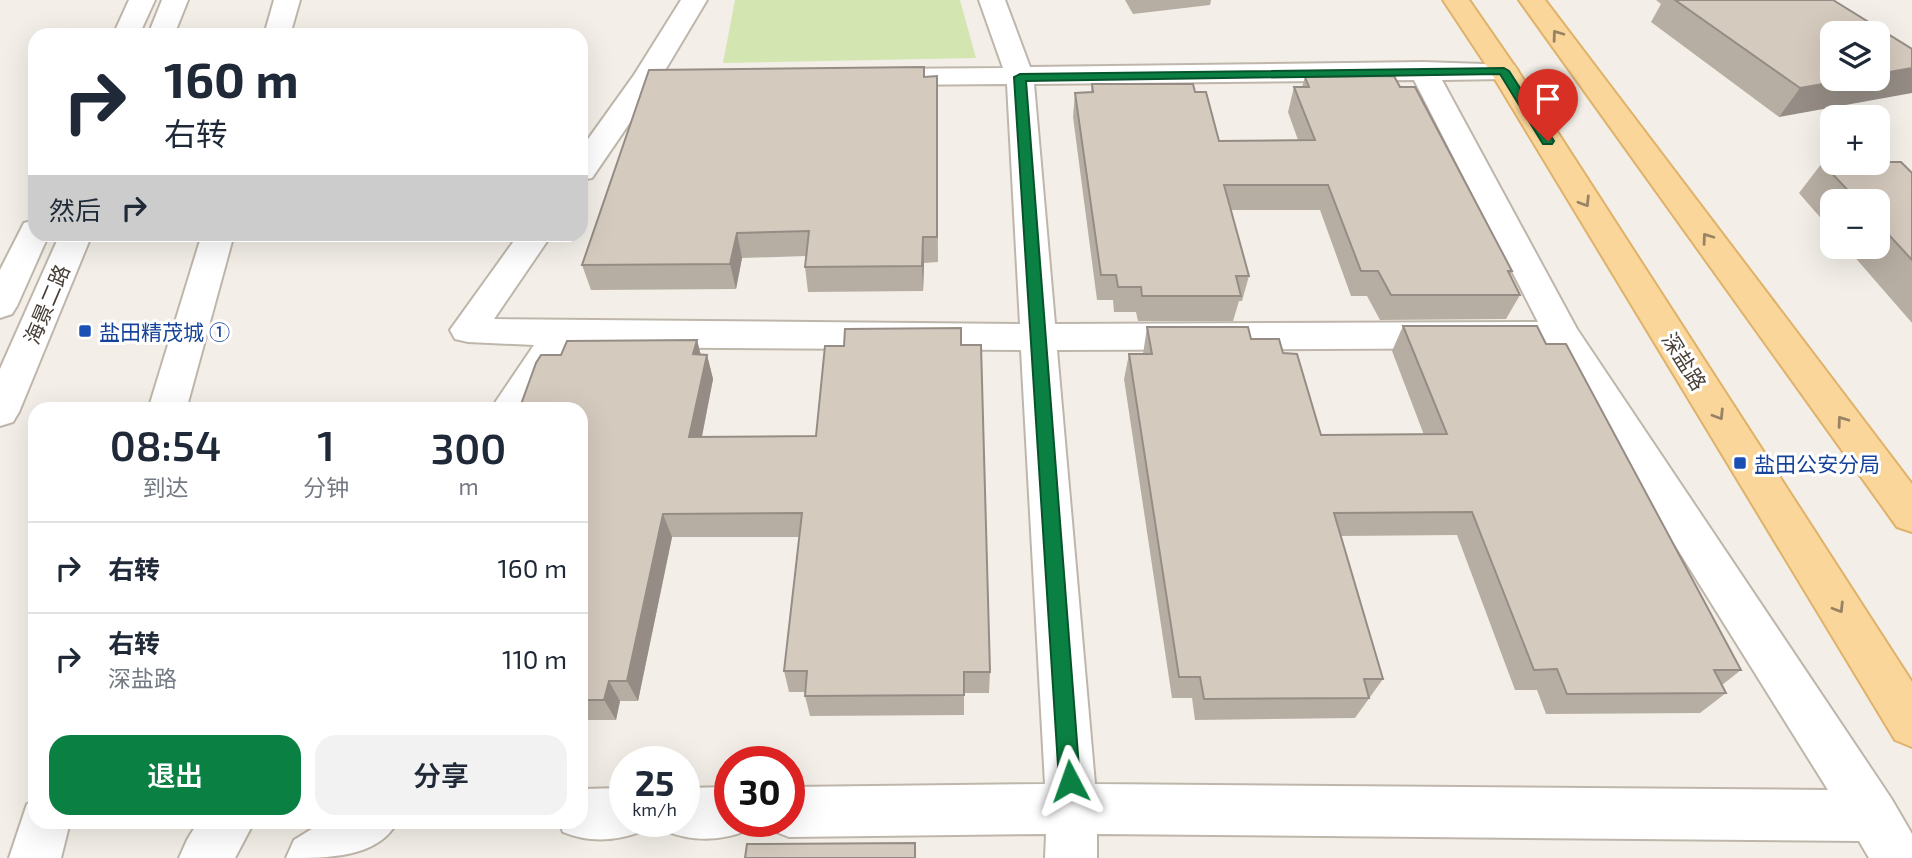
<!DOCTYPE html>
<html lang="zh">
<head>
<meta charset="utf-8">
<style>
	body { margin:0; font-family:"Exo 2","Noto Sans SC",sans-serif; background:#f2f2f3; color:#1f2937; height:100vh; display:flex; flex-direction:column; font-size:26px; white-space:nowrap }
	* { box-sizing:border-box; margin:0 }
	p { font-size:23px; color:#747a83 }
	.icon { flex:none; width:38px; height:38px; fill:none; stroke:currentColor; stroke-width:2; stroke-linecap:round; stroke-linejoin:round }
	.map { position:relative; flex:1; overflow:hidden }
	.sheet { position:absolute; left:28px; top:402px; width:560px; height:427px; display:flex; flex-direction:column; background:#fff; border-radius:21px; box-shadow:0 7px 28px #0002 }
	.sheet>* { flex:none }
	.banner { position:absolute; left:28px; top:28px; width:560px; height:214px; border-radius:21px; box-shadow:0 7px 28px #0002; background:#fff; color:#1f2937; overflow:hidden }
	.fabs { position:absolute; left:1820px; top:21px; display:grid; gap:14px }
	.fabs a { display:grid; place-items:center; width:70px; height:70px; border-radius:14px; background:#fff; box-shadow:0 7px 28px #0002; font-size:35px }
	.speed { position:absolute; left:609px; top:746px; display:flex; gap:14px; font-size:35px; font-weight:700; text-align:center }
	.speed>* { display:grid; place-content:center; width:91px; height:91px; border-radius:50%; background:#fff; box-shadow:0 7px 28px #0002; line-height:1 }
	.speed small { font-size:18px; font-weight:400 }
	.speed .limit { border:10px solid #d22; background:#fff; color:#111 }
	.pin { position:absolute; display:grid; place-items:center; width:60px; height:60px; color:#fff; margin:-72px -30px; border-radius:50% 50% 50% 0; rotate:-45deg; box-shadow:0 0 7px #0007 }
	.pin .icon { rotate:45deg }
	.me { position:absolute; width:77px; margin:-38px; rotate:356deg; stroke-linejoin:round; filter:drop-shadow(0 0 5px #0008) }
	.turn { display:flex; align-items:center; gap:24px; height:147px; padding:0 21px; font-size:32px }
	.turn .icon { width:91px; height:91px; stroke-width:2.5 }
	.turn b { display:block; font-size:49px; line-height:60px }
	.then { display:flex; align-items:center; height:66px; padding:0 21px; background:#0003; gap:14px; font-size:26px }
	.eta { display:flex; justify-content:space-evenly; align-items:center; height:119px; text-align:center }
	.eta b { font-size:42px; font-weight:600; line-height:49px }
	.action { display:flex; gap:14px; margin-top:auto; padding:14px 21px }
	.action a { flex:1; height:80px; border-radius:21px; background:#0b8043; color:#fff; font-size:28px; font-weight:600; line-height:80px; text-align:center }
	.action a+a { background:#f2f2f3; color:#1f2937 }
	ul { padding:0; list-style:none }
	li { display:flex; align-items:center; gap:21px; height:91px; padding:0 21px; border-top:2px solid #e0e1e3 }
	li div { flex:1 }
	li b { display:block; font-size:26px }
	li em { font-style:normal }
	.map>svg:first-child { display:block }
	.green { fill:#d3e6b2 }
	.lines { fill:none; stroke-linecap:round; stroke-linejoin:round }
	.minor-casing { stroke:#bfb6ab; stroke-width:4 }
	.tertiary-casing { stroke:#bfb6ab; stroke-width:4 }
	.primary-casing { stroke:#dfb26a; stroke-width:4 }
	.minor { fill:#fff; fill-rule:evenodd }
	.tertiary { fill:#fff; fill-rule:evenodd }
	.primary { fill:#fad69a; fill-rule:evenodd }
	.wall { fill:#b7aea3 }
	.shaded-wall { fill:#958d85 }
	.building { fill:#d5cabe; stroke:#958d85; stroke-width:2 }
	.oneway { stroke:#988364 }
	.route { fill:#0b8043; stroke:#07532c; stroke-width:2 }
	.transit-dot { fill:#1a4fb4; stroke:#fff; stroke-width:2.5 }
	.labels { text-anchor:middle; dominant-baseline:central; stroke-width:6; stroke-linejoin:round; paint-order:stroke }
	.street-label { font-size:21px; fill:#473f37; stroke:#fff }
	.transit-label { font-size:21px; fill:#164399; stroke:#fff; text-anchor:start }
</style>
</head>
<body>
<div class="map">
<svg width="1912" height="858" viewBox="0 0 1912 858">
	<rect width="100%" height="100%" fill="#f3efe8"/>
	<polygon class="green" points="735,0 960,0 976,58 723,63"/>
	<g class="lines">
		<defs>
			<g id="minor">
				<polygon points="274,0 300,0 290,35 264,35"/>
				<polygon points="681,0 707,0 661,77 592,178 581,180 581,149 634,75"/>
				<path d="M979,0H1005L1030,67L1423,62L1514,65L1518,71L1514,77L1504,79L1442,80L1577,329L1891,798L1912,834V858H1869L1859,841L1097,834V858H1045L1046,834L789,837L771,830L767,821H789V787L1045,784L1021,350L570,347L529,410H490L534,345L468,342L455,339L450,330L519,234H552L494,319L1020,324L1007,84L883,85L873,83L869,77L873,71L883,69L1003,68ZM1414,80L1538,322L1055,324L1034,84ZM1552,348L1828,790L1095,784L1057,350Z"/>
				<polygon points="202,234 234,234 186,410 148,410"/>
				<path d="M730,787V821H752L748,830C722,841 692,842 666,831L662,821H684V788Z"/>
				<path d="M625,788V821H647L643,831C617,841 589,843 563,832L559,822H581V789Z"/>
				<polygon points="35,801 35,822 70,822 61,858 9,858 27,804"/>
				<polygon points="198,822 254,822 235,858 179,858 187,840"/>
				<path d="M323,822H397C378,858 328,858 286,858L294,840Z"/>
			</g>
			<g id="tertiary">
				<polygon points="129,0 155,0 139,35 113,35"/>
				<polygon points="162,0 188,0 174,35 148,35"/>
				<polygon points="35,220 35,234 49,234 17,306 12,314 0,318 0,270 24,223"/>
				<polygon points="60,234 92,234 19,412 13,422 0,426 0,369"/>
			</g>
			<g id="primary">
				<polygon points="1443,0 1469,0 1518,71 1912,682 1912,747 1895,740 1490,71"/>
				<polygon points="1519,0 1545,0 1912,484 1912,532 1897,527"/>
			</g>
		</defs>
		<use href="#minor" class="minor-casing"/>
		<use href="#tertiary" class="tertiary-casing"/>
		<use href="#primary" class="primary-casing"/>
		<use href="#minor" class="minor"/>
		<use href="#tertiary" class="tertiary"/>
		<use href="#primary" class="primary"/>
	</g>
	<g class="wall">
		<polygon points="1125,0 1211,0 1210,5 1133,14"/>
		<polygon points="1656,0 1833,0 1912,49 1779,117 1651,22 1661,4"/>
		<polygon points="937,76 938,262 924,263 923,291 808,292 805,267 806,256 742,258 736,289 591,290 582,265 924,77"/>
		<polygon points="1305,77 1400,87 1512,271 1510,275 1520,295 1506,319 1380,320 1367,296 1351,296 1320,210 1231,210 1249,276 1242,301 1239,301 1233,321 1138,321 1136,312 1114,312 1113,300 1097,300 1073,117 1075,93 1091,92 1092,84 1195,92 1219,141 1298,140 1288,112 1294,87 1302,87"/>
		<polygon points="1822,163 1912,173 1912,323 1846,247 1878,247 1878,201 1832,201 1832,231 1799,193"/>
		<polygon points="1403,326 1546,344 1741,670 1722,685 1726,693 1700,713 1546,714 1537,690 1515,690 1457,535 1341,536 1383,679 1355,718 1195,720 1192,698 1172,698 1124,379 1129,354 1143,354 1147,327 1251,339 1283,353 1321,435 1424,435 1392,351"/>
		<polygon points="697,340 701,355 707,355 713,379 702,437 816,436 961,345 990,672 989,693 964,693 964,715 810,716 805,696 805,692 789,692 784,671 799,537 672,537 638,701 620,701 616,720 581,720 581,410 561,355"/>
	</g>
	<g class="shaded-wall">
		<polygon points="1912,68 1912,93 1779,117 1800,88 1852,79 1878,79 1878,74"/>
		<polygon points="737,233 742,258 736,289 730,264"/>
		<polygon points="923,237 924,263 923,291 922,266"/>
		<polygon points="697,340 703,365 693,354"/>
		<polygon points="707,355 713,379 697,461 689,437"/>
		<polygon points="663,514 672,537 638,701 627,681"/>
		<polygon points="609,681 620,701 616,720 604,700"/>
	</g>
	<g class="building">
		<polygon points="1675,0 1833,0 1912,49 1912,68 1878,74 1878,33 1832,33 1832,79 1852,79 1800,88"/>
		<polygon points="924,67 924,77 937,76 937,237 923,237 922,266 805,267 809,231 737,233 730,264 582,265 649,70"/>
		<polygon points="1394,76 1400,87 1415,87 1512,271 1508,271 1520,295 1391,295 1378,271 1361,271 1328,185 1224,185 1249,276 1236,276 1241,296 1142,296 1141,287 1118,287 1116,275 1101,275 1075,93 1093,92 1092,84 1193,84 1195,92 1206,92 1219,141 1315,140 1294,87 1309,87 1305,77"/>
		<polygon points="1878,162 1901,162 1912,173 1912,260 1878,223 1878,201 1858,201 1822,163"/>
		<polygon points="1403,326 1537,326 1546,344 1566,344 1741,670 1714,670 1726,693 1567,694 1557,669 1534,670 1472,512 1334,513 1383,679 1364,679 1369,698 1204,699 1200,677 1179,677 1129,354 1152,354 1147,327 1248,327 1251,339 1279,339 1283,353 1297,354 1321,435 1447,434"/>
		<polygon points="961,328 961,345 981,345 990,672 964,672 964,695 805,696 807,671 784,671 802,513 663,514 627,681 609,681 604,700 581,700 581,410 519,410 536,363 541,355 561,355 567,341 697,340 693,354 707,355 689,437 816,436 825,346 844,346 845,329"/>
		<polygon points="915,843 915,858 745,858 747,844"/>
	</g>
	<defs><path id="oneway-chevron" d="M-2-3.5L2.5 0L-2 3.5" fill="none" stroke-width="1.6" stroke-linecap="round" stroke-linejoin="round" transform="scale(1.75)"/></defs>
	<g class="oneway">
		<use href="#oneway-chevron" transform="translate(1557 35) rotate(-126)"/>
		<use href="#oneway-chevron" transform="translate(1585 202) rotate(58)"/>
		<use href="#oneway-chevron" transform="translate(1707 238) rotate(-126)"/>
		<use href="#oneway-chevron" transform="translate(1719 415) rotate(58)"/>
		<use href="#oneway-chevron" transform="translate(1842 421) rotate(-126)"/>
		<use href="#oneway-chevron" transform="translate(1839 608) rotate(58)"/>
	</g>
	<polygon class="route" points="1504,68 1509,71 1554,141 1552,144 1543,144 1500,74 1026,81 1080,781 1077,788 1070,791 1062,788 1059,781 1014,77 1020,74"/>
	<g class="transit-dot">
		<rect x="78" y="324" width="14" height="14" rx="3.5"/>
		<rect x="1733" y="456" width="14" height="14" rx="3.5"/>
	</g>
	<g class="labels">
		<g class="street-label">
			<text transform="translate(46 304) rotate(-67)">海景二路</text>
			<text transform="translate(1685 361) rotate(58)">深盐路</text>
		</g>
		<g class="transit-label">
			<text x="99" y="331">盐田精茂城 ①</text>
			<text x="1754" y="463">盐田公安分局</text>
		</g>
	</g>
</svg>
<div class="fabs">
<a><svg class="icon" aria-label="layers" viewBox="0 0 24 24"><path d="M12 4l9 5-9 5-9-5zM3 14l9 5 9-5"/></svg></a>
<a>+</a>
<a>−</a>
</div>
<div class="speed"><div>25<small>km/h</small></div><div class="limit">30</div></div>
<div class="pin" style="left:1548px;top:141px;background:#d93025"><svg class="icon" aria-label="arrive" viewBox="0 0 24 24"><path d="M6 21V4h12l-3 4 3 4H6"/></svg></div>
<svg class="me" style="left:1070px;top:781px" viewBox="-20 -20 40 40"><path d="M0-17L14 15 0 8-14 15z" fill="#0b8043" stroke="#fff" stroke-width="4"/></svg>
<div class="banner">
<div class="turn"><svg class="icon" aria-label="right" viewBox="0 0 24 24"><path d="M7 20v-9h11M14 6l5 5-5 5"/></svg><div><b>160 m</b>右转</div></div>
<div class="then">然后<svg class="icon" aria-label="right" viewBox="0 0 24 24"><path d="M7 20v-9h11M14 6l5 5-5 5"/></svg></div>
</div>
<section class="sheet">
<div class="eta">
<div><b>08:54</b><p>到达</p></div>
<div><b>1</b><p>分钟</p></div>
<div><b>300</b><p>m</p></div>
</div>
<ul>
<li><svg class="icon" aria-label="right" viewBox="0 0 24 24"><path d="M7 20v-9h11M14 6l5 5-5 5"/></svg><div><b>右转</b></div><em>160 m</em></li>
<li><svg class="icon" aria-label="right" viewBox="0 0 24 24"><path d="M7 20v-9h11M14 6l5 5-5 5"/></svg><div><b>右转</b><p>深盐路</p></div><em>110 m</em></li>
</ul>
<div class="action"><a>退出</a><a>分享</a></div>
</section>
</div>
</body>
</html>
